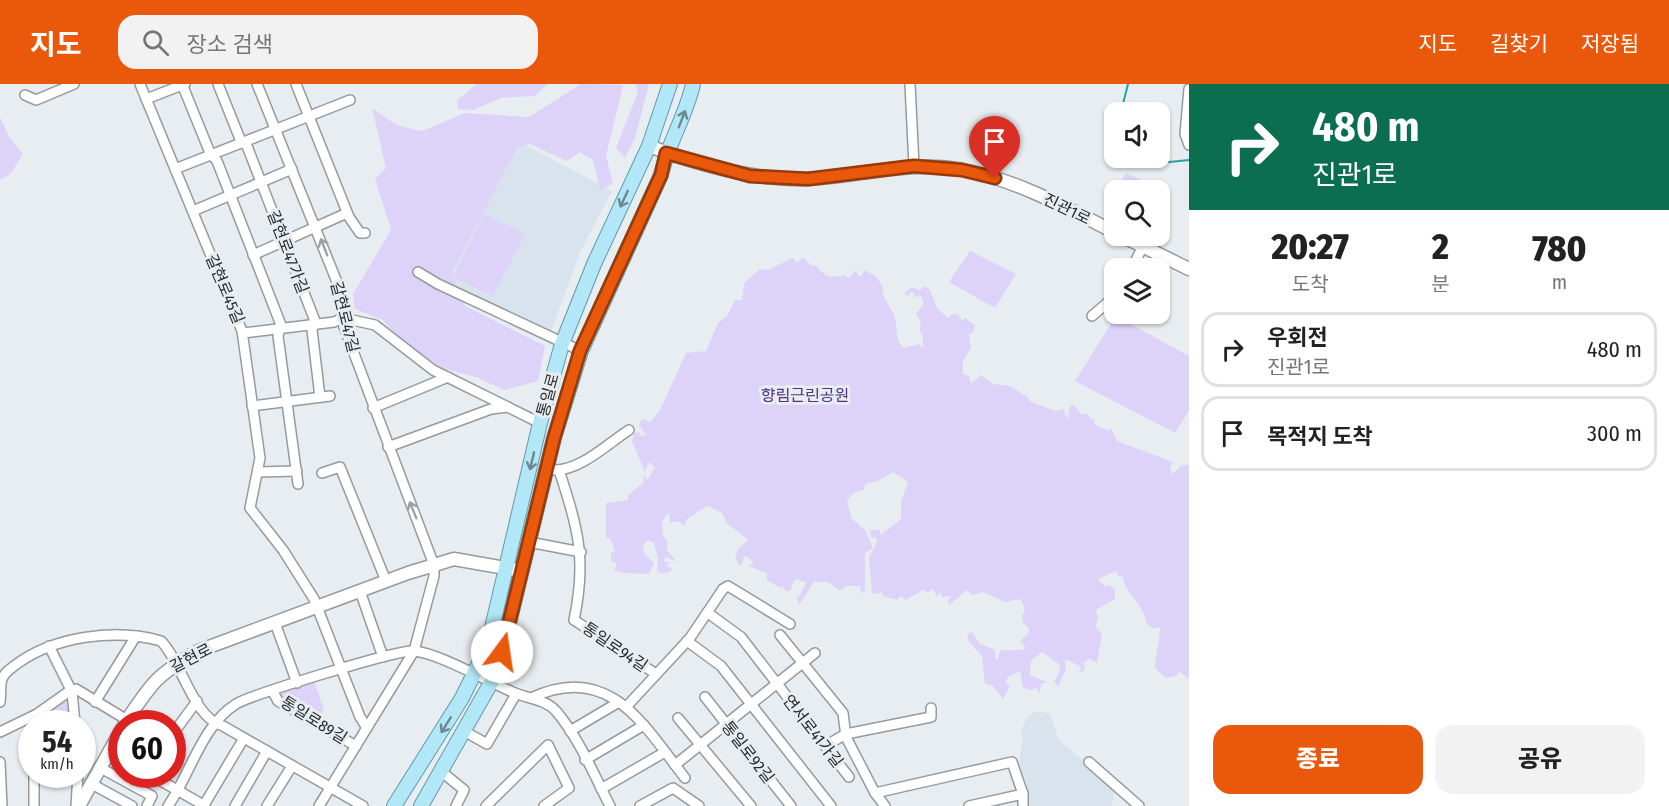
<!DOCTYPE html>
<html lang="ko">
<head>
<meta charset="utf-8">
<style>
	body { margin:0; font-family:"Fira Sans Condensed","Noto Sans KR",sans-serif; background:#f2f2f2; color:#222; height:100vh; display:flex; flex-direction:column; font-size:22px; white-space:nowrap }
	* { box-sizing:border-box; margin:0 }
	p { font-size:20px; color:#767676 }
	.icon { flex:none; width:33px; height:33px; fill:none; stroke:currentColor; stroke-width:2; stroke-linecap:round; stroke-linejoin:round }
	.map { position:relative; flex:1; overflow:hidden }
	.details { display:flex; flex-direction:column; background:#fff; width:480px }
	.details>* { flex:none }
	.banner { background:#0b6e4f; color:#fff; overflow:hidden }
	.controls { position:absolute; left:1104px; top:18px; display:grid; gap:12px }
	.controls a { display:grid; place-items:center; width:66px; height:66px; border-radius:12px; background:#fff; box-shadow:0 2px 4px #0004; font-size:30px }
	.speed { position:absolute; left:18px; top:626px; display:flex; gap:12px; font-size:30px; font-weight:700; text-align:center }
	.speed>* { display:grid; place-content:center; width:78px; height:78px; border-radius:50%; background:#fff; box-shadow:0 2px 4px #0004; line-height:1 }
	.speed small { font-size:15px; font-weight:400 }
	.speed .limit { border:9px solid #d22; background:#fff; color:#111 }
	.pin { position:absolute; display:grid; place-items:center; width:51px; height:51px; color:#fff; margin:-62px -26px; border-radius:50% 50% 50% 0; rotate:-45deg; box-shadow:0 0 6px #0007 }
	.pin .icon { rotate:45deg }
	.me { position:absolute; width:66px; margin:-33px; rotate:14deg; stroke-linejoin:round; filter:drop-shadow(0 0 4px #0008) }
	.turn { display:flex; align-items:center; gap:21px; height:126px; padding:0 24px; font-size:27px }
	.turn .icon { width:78px; height:78px; stroke-width:2.5 }
	.turn b { display:block; font-size:42px; line-height:51px }
	.eta { display:flex; justify-content:space-evenly; align-items:center; height:102px; text-align:center }
	.eta b { font-size:36px; font-weight:800; line-height:42px }
	.primary-button { display:flex; gap:12px; margin-top:auto; padding:12px 24px }
	.primary-button a { flex:1; height:69px; border-radius:18px; background:#ea580c; color:#fff; font-size:24px; font-weight:800; line-height:69px; text-align:center }
	.primary-button a+a { background:#f2f2f2; color:#222 }
	ul { padding:0; list-style:none }
	li { display:flex; align-items:center; gap:18px; height:75px; margin:0 12px 9px; padding:0 12px; border:3px solid #e0e0e0; border-radius:18px }
	li div { flex:1 }
	li b { display:block; font-size:22px }
	li em { font-style:normal }
	header { display:flex; align-items:center; gap:36px; box-sizing:border-box; height:84px; padding:0 30px; background:#ea580c; color:#fff }
	header strong { font-size:28px }
	nav { display:flex; gap:33px; margin-inline-start:auto; font-size:21px }
	.search { width:420px; height:54px; background:#f2f2f2; display:flex; align-items:center; gap:15px; box-sizing:border-box; padding:0 21px; border-radius:18px; color:#767676; font-size:22px }
	main { display:flex; flex:1; min-height:0 }
	.map>svg:first-child { display:block }
	.built { fill:#d8e3ed }
	.green { fill:#ddd3f8 }
	.lines { fill:none; stroke-linecap:round; stroke-linejoin:round }
	.stream { stroke:#22a5a3; stroke-width:2 }
	.street-casing { stroke:#959a9e; stroke-width:12 }
	.secondary-casing { stroke:#959a9e; stroke-width:15 }
	.primary-casing { stroke:#619aac; stroke-width:16 }
	.street { stroke:#fff; stroke-width:9 }
	.secondary { stroke:#fff; stroke-width:12 }
	.primary { stroke:#b2e7f7; stroke-width:14 }
	.oneway { stroke:#6d8891 }
	.oneway2 { stroke:#9e9fa0 }
	.route-casing { stroke:#983908; stroke-width:15 }
	.route { stroke:#ea580c; stroke-width:10 }
	.labels { text-anchor:middle; dominant-baseline:central; stroke-width:6; stroke-linejoin:round; paint-order:stroke }
	.street-label { font-size:16px; fill:#282a2b; stroke:#e8edf1 }
	.park-label { font-size:16px; fill:#513084; stroke:#e8edf1 }
</style>
</head>
<body>
<header>
<strong>지도</strong>
<div class="search"><svg class="icon" aria-label="search" viewBox="0 0 24 24"><circle cx="10" cy="10" r="6"/><path d="M15 15l6 6"/></svg>장소 검색</div>
<nav><a>지도</a><a>길찾기</a><a>저장됨</a></nav>
</header>
<main>
<div class="map">
<svg width="1189" height="722" viewBox="0 0 1189 722">
	<rect width="100%" height="100%" fill="#e8edf1"/>
	<g class="built">
		<polygon points="521,59 612,107 580,168 551,248 444,198 512,62"/>
		<polygon points="1037,627 1050,630 1059,656 1112,701 1114,708 1112,722 1027,722 1027,700 1019,679 1023,652 1021,646 1028,632"/>
	</g>
	<g class="green">
		<polygon points="477,0 548,0 534,12 501,14 473,26 458,25 457,16"/>
		<polygon points="581,0 623,1 606,72 613,99 600,106 593,76 580,68 567,77 530,60 517,64 451,190 453,193 484,130 525,150 493,212 454,194 465,222 545,262 538,297 504,306 478,294 443,284 404,260 383,236 355,225 353,210 391,146 375,95 386,84 372,24 398,42 422,47 465,29 529,33"/>
		<polygon points="636,0 649,0 635,54 625,74 616,64 638,8"/>
		<polygon points="0,33 9,53 23,70 11,89 0,96"/>
		<polygon points="1126,89 1152,101 1149,106 1117,106"/>
		<polygon points="970,167 1016,190 995,224 949,198"/>
		<path d="M803,173L811,181H815C825,192 829,195 844,191L849,194L855,187L859,192H862L864,186L875,192L882,201L884,213L895,232L898,256L903,264L919,260L923,264V253L919,245L921,238L916,230L924,220L921,212L915,213L912,207L907,212L905,209L912,203L920,206L925,202L930,206L937,224L948,234L953,230H958L962,237L965,234L975,241L973,249L969,250L971,264L963,277V290L969,292L971,300L981,291L993,300L1010,302L1029,314V317L1056,327L1063,325L1068,335L1069,324L1073,320L1082,331L1086,329L1092,336L1093,333L1094,340L1108,347L1111,344L1117,357L1173,378L1170,384L1172,390L1182,381H1189V595L1179,587L1176,592L1166,594L1155,584C1155,569 1160,558 1160,543L1154,545L1146,539C1144,519 1125,511 1123,493L1118,492L1116,487L1098,495L1104,502L1108,501L1115,505V515L1096,526L1098,535L1095,542L1102,550L1097,579L1090,575L1084,578L1085,585L1080,589L1081,583L1068,576L1065,577L1066,585L1058,603L1054,597L1060,588L1059,580L1042,568L1031,577L1030,591L1047,598L1041,600L1040,610L1036,604L1030,606L1023,603L1020,587L1008,593L1005,599L1010,602L1003,615L992,601L985,600L982,572L969,558L967,550L972,548L979,559L995,566V573L998,576L1000,567C1009,564 1016,569 1026,564L1020,557L1029,548L1028,543L1023,539L1022,532L1025,526L1021,515L1005,518L983,508L972,511L967,506L949,521L948,516L952,512L942,513L941,508L937,512L932,505L927,509L923,506L906,516L900,512L898,516L883,512L881,507L878,510L872,509L869,474L877,458L876,454L871,453L870,446H879L881,451L901,435V418L908,398L893,388L878,397L865,400L864,406L855,408L847,416L851,434L865,446L873,464L865,469V507L861,509L860,502H846L840,507L828,498H814L799,521L796,511L799,513L806,498L795,495L790,507H785L783,503L780,504L767,496V489L748,482L754,478L745,471L741,482L735,475L738,465L748,456L727,439L722,429L707,422L686,436L685,442L678,437L670,439L669,430L666,431L662,439L663,452L667,456V466L676,477L665,473L664,478H669L667,482L673,486L664,490L657,487L658,474L654,459L648,456L643,461L644,469L654,479L649,490L624,489L614,486L617,480L611,477V469L615,467L610,454H606V419L628,416V411L643,399L644,391L647,396L655,384L649,378L645,388L632,357L634,349L639,348L641,352L646,351L639,341L642,335L651,338L660,326L686,269L706,267L718,239L727,232L735,216H742L744,199L760,185L768,186L793,174L797,179Z"/>
		<polygon points="1116,232 1189,272 1189,326 1175,349 1075,297"/>
		<polygon points="314,597 324,626 316,635 280,615 277,609"/>
		<polygon points="59,614 68,614 70,636 61,639 34,639 33,632"/>
	</g>
	<g class="lines">
		<g class="stream">
			<polyline points="1121,28 1128,0"/>
			<polyline points="1141,74 1160,79 1189,76"/>
		</g>
		<defs>
			<g id="street">
				<polyline points="140,0 242,247 260,374 250,424 283,466 314,515 360,633 367,644"/>
				<polyline points="182,0 210,69 217,77 281,241 278,252 298,400"/>
				<polyline points="218,0 240,55 247,62 315,237 312,246 320,313"/>
				<polyline points="257,0 339,203 344,243 434,481 434,492 414,567 319,722"/>
				<polyline points="296,0 349,133 360,149 365,149"/>
				<polyline points="910,0 914,82"/>
				<polyline points="1189,5 1185,50 1189,61"/>
				<polyline points="25,11 36,16 74,0"/>
				<polyline points="146,15 185,0"/>
				<polyline points="175,85 350,16"/>
				<polyline points="193,127 292,85"/>
				<polyline points="253,171 347,129"/>
				<polyline points="1132,184 1143,162"/>
				<polyline points="418,188 438,200 581,267"/>
				<polyline points="1092,232 1114,213"/>
				<polyline points="243,249 334,238 343,234 375,241 433,286 540,339"/>
				<polyline points="252,322 330,312"/>
				<polyline points="373,324 448,293"/>
				<polyline points="388,363 491,325 508,323"/>
				<path d="M554,386C580,387 607,360 629,346"/>
				<path d="M559,386C578,445 587,475 574,536L656,590"/>
				<polyline points="258,388 297,387"/>
				<polyline points="322,389 340,383 386,497"/>
				<polyline points="529,458 581,468"/>
				<polyline points="360,507 383,573"/>
				<polyline points="708,529 741,553 849,693"/>
				<polyline points="275,539 297,599"/>
				<polyline points="780,551 843,629 846,653 875,709 885,722"/>
				<polyline points="687,557 721,582 831,722"/>
				<polyline points="49,562 72,608 75,639"/>
				<polyline points="72,608 76,605 132,639"/>
				<polyline points="273,608 278,617 356,662"/>
				<polyline points="705,613 791,722"/>
				<path d="M531,614C609,577 644,641 685,694"/>
				<path d="M0,618C1,611 0,601 2,595C4,589 10,585 14,582C53,552 115,544 161,557C182,578 193,634 223,642L363,722"/>
				<polyline points="95,618 136,552"/>
				<polyline points="627,622 690,554 723,505 728,502 790,540"/>
				<polyline points="678,634 751,722"/>
				<polyline points="464,647 487,660 516,610"/>
				<polyline points="570,647 619,618"/>
				<polyline points="0,648 37,630 71,606"/>
				<polyline points="172,651 197,617"/>
				<polyline points="825,662 846,650 931,633 931,624"/>
				<polyline points="108,667 122,674"/>
				<polyline points="585,676 644,641"/>
				<polyline points="0,678 2,722"/>
				<polyline points="1089,678 1139,722"/>
				<polyline points="675,681 815,569"/>
				<polyline points="99,683 152,712 147,722"/>
				<polyline points="442,688 464,706 456,722"/>
				<polyline points="149,690 205,722"/>
				<polyline points="90,699 132,722"/>
				<polyline points="601,705 665,668"/>
				<polyline points="875,709 1012,678 1023,710 1023,722"/>
				<polyline points="204,721 244,654"/>
				<polyline points="34,722 34,690"/>
				<polyline points="76,722 78,690"/>
				<path d="M168,722C190,691 202,641 236,620C251,611 398,565 414,567C439,569 490,599 515,609C529,615 545,615 556,627C579,654 594,691 610,722"/>
				<polyline points="235,722 267,667"/>
				<polyline points="267,722 292,682"/>
				<polyline points="486,722 548,661 569,704 544,722"/>
				<polyline points="640,722 673,704 699,722"/>
				<polyline points="969,722 1023,710"/>
			</g>
			<g id="secondary">
				<path d="M649,62C699,81 755,97 809,95C860,92 911,76 963,86C1017,96 1065,123 1114,148"/>
				<polyline points="1122,152 1189,185"/>
				<path d="M125,639C151,600 156,591 198,567L408,489L454,475L522,487"/>
				<polyline points="79,722 122,645"/>
			</g>
			<g id="primary">
				<polyline points="394,722 462,614 488,561 540,339 562,260 594,180 649,62 670,0"/>
				<path d="M421,722L492,597L502,568L554,354L581,267L661,91C668,59 686,32 693,0"/>
			</g>
		</defs>
		<use href="#street" class="street-casing"/>
		<use href="#secondary" class="secondary-casing"/>
		<use href="#primary" class="primary-casing"/>
		<use href="#street" class="street"/>
		<use href="#secondary" class="secondary"/>
		<use href="#primary" class="primary"/>
	</g>
	<defs><path id="oneway-shaft" d="M-6 0H5M1.5-3L5.5 0L1.5 3" fill="none" stroke-width="1.6" stroke-linecap="round" stroke-linejoin="round" transform="scale(1.5)"/></defs>
	<g class="oneway">
		<use href="#oneway-shaft" transform="translate(682 35) rotate(-69)"/>
		<use href="#oneway-shaft" transform="translate(624 115) rotate(115)"/>
		<use href="#oneway-shaft" transform="translate(532 377) rotate(103)"/>
		<use href="#oneway-shaft" transform="translate(446 641) rotate(122)"/>
	</g>
	<g class="oneway2">
		<use href="#oneway-shaft" transform="translate(324 163) rotate(-111)"/>
		<use href="#oneway-shaft" transform="translate(413 426) rotate(-112)"/>
	</g>
	<g class="lines">
		<defs>
			<polyline id="route" points="502,568 554,354 580,267 661,91 666,69 750,92 808,95 914,82 962,86 995,94"/>
		</defs>
		<use href="#route" class="route-casing"/>
		<use href="#route" class="route"/>
	</g>
	<g class="labels">
		<g class="street-label">
			<text transform="translate(1067 125) rotate(26)">진관1로</text>
			<text transform="translate(288 168) rotate(69)">갈현로47가길</text>
			<text transform="translate(225 205) rotate(67)">갈현로45길</text>
			<text transform="translate(345 233) rotate(76)">갈현로47길</text>
			<text transform="translate(548 311) rotate(-75)">통일로</text>
			<text transform="translate(615 563) rotate(34)">통일로94길</text>
			<text transform="translate(191 574) rotate(-27)">갈현로</text>
			<text transform="translate(314 636) rotate(32)">통일로89길</text>
			<text transform="translate(813 647) rotate(52)">연서로41가길</text>
			<text transform="translate(748 668) rotate(52)">통일로92길</text>
		</g>
		<g class="park-label">
			<text x="805" y="311">향림근린공원</text>
		</g>
	</g>
</svg>
<div class="controls">
<a><svg class="icon" aria-label="sound" viewBox="0 0 24 24"><path d="M4 9h4l5-4v14l-5-4H4zM17 9q2 3 0 6"/></svg></a>
<a><svg class="icon" aria-label="search" viewBox="0 0 24 24"><circle cx="10" cy="10" r="6"/><path d="M15 15l6 6"/></svg></a>
<a><svg class="icon" aria-label="layers" viewBox="0 0 24 24"><path d="M12 4l9 5-9 5-9-5zM3 14l9 5 9-5"/></svg></a>
</div>
<div class="speed"><div>54<small>km/h</small></div><div class="limit">60</div></div>
<div class="pin" style="left:995px;top:94px;background:#d93025"><svg class="icon" aria-label="arrive" viewBox="0 0 24 24"><path d="M6 21V4h12l-3 4 3 4H6"/></svg></div>
<svg class="me" style="left:502px;top:568px" viewBox="-20 -20 40 40"><circle r="19" fill="#fff"/><path d="M0-13L10 11 0 6-10 11z" fill="#ea580c"/></svg>
</div>
<section class="details">
<div class="banner">
<div class="turn"><svg class="icon" aria-label="right" viewBox="0 0 24 24"><path d="M7 20v-9h11M14 6l5 5-5 5"/></svg><div><b>480 m</b>진관1로</div></div>
</div>
<div class="eta">
<div><b>20:27</b><p>도착</p></div>
<div><b>2</b><p>분</p></div>
<div><b>780</b><p>m</p></div>
</div>
<ul>
<li><svg class="icon" aria-label="right" viewBox="0 0 24 24"><path d="M7 20v-9h11M14 6l5 5-5 5"/></svg><div><b>우회전</b><p>진관1로</p></div><em>480 m</em></li>
<li><svg class="icon" aria-label="arrive" viewBox="0 0 24 24"><path d="M6 21V4h12l-3 4 3 4H6"/></svg><div><b>목적지 도착</b></div><em>300 m</em></li>
</ul>
<div class="primary-button"><a>종료</a><a>공유</a></div>
</section>
</main>
</body>
</html>
